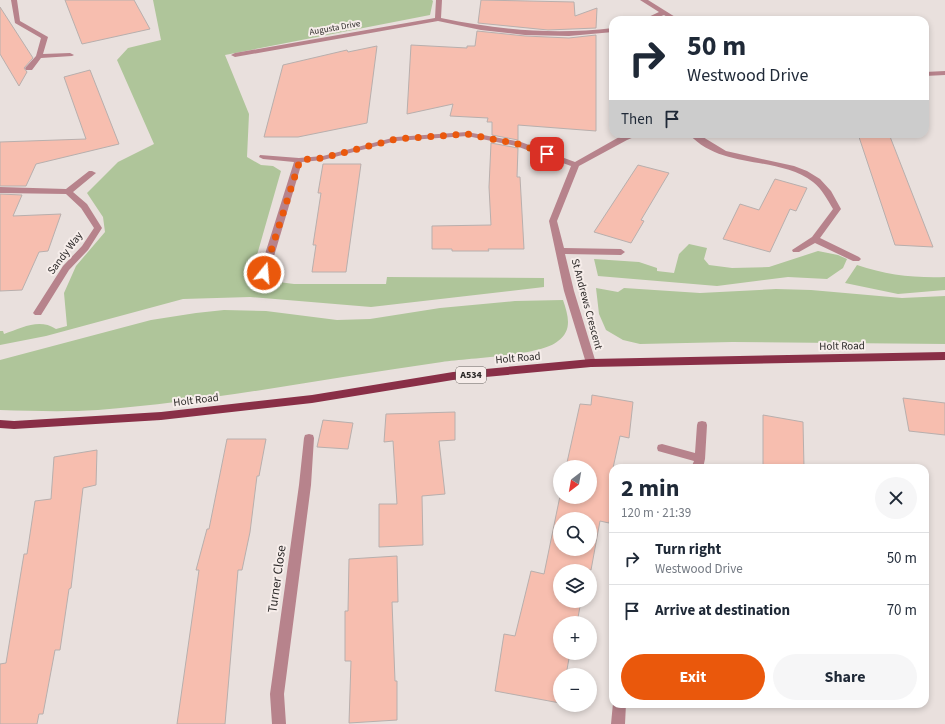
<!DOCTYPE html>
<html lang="en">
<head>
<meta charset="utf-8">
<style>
	body { margin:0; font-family:"Source Sans 3",sans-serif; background:#f6f6f7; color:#1f2937; height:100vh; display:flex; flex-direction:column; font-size:15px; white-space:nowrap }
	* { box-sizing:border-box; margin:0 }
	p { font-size:13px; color:#747a83 }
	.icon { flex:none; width:22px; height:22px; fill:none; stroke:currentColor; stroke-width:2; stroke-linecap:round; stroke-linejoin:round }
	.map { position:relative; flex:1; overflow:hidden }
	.sheet { position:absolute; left:609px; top:464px; width:320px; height:244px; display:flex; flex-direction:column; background:#fff; border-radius:12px; box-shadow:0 2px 6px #0003 }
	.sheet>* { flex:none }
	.guide { position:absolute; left:609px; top:16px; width:320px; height:122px; border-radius:12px; box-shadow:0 2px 6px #0003; background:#fff; color:#1f2937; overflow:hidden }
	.needle { width:26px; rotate:211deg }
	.tools { position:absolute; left:553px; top:460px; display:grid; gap:8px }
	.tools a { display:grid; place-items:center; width:44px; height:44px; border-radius:50%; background:#fff; box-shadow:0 2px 6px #0003; font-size:20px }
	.pin { position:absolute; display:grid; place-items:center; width:34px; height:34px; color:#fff; margin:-17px; border-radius:8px; box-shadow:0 2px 6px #0006 }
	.me { position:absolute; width:44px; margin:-22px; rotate:17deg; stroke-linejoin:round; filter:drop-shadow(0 0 3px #0008) }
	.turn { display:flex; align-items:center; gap:14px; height:84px; padding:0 12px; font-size:18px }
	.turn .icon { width:52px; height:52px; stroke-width:2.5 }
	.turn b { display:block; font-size:28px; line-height:34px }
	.then { display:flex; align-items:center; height:38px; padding:0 12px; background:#0003; gap:8px; font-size:15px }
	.round { display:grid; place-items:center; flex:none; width:42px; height:42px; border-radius:21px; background:#f6f6f7 }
	.summary { display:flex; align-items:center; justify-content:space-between; height:68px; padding:0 12px }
	h1 { font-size:24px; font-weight:700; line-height:30px }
	.button { display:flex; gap:8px; margin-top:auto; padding:8px 12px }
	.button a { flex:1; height:46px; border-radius:24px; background:#ea580c; color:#fff; font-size:16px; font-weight:700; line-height:46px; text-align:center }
	.button a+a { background:#f6f6f7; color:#1f2937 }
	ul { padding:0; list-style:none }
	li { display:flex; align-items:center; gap:12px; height:52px; padding:0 12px; border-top:1px solid #e0e1e3 }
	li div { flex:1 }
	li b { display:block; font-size:15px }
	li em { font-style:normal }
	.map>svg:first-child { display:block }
	.green { fill:#afc59a }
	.building { fill:#f7beaf; stroke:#b8afad; fill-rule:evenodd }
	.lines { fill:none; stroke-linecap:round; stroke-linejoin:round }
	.street { fill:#b7838c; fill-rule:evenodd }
	.primary { fill:#892f47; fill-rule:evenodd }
	.route { stroke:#ea580c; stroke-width:7; stroke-dasharray:0 12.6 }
	.labels { text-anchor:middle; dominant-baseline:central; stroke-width:4; stroke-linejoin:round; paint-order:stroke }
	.far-street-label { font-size:9px; fill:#2c2928; stroke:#f6edea }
	.shield { fill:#f6edea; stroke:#696462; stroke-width:1 }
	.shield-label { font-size:10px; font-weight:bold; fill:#2c2928 }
	.street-label { font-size:11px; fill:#2c2928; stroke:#f6edea }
	.near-street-label { font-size:13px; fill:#2c2928; stroke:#f6edea }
</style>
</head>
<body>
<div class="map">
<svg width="945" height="724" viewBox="0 0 945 724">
	<rect width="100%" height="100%" fill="#e9e0dd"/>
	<g class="green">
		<path d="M153,0H432L433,1L430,15L225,55L249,114L247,157L261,165L273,166L281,171L251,276L259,283L271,281L294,284H386L387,277L544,278V287L371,307L250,297L183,299L46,336L0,345V331H3L4,334C22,328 39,318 56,329L67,326L64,293L76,266L105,232L103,217L87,193L118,162L154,144L117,60L128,48L161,40Z"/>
		<polygon points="689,244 707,248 704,259 709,265 732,268 769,267 818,251 838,255 847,259 843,268 827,279 788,277 717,286 598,276 594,259 639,262 657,268 657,271 674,273 679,254"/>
		<path d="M857,265C886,275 914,278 945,277V290L898,294L845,283Z"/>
		<polygon points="596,288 618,292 624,288 700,293 776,289 811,290 902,298 945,296 945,344 732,342 640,344 623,340 606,330 599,314"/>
		<path d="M563,300C568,315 573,330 558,341C541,356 467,358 442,362C327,378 214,401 98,410C66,412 33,411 0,410V360L151,320L196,313L224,310L266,311L337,320L370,319L440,308L515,301Z"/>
	</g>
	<g class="building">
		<polygon points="65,0 134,0 150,29 82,44"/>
		<polygon points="481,0 574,2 575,16 597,8 596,28 548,30 478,23"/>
		<polygon points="0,7 33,58 24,68 27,72 19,86 0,54"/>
		<polygon points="477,31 525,36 569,38 596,35 596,131 518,125 518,140 492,135 492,122 487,122 488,118 450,116 453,104 407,114 411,45 467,48 467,46 475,46"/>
		<polygon points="377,46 367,123 298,137 264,137 283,65 347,50 348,52"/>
		<polygon points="90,70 119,144 36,164 26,186 0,186 0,142 86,139 64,77"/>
		<polygon points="858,134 889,134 933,247 895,245"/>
		<polygon points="491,143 518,148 517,177 520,177 524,249 488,249 489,251 452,251 452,249 432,249 432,226 491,225 489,187"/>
		<polygon points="323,164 361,164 346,272 312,272 316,245 313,245 321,193 318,193"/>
		<polygon points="638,165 669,173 641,220 644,221 631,243 594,232"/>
		<polygon points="775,179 807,188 796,211 790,209 770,252 723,239 740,204 759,210"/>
		<polygon points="0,194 22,195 13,216 61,214 48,251 39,252 22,290 0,291"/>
		<path d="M592,395L633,402L629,438L620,436L613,468V500L609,523L600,521L591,570L560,571V601H581L577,623H560V653H570L566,675H560V703L495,691L504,634L515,636L531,571L544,574L560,496L590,497V467H566L580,404L591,405ZM560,519H590V549H560Z"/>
		<polygon points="903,398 945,403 945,435 909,431"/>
		<polygon points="455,412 455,440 439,441 445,494 422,496 423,545 379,547 379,504 397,504 393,441 384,442 386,414"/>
		<polygon points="763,415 803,422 804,468 763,468"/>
		<polygon points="323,420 353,423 348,449 317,447"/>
		<polygon points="227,439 266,439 259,476 257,476 250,532 242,570 238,570 225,724 177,724 199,570 196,570 207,529 209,529"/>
		<polygon points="97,450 96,485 83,488 71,588 69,589 60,650 55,650 43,714 39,714 37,724 0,724 0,664 6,663 24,554 27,554 35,501 51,499 54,457"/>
		<polygon points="397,556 398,602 392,602 395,681 397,681 397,720 349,723 351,661 345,661 345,611 348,611 349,559"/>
	</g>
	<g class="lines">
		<g class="street">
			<polygon points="11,0 17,0 20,21 48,37 43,54 70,53 74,55 72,56 41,58 32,70 26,70 25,68 36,56 41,38 15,23"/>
			<path d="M436,0H442L441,18C499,30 555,35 613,28V32L569,36L525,35L481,30L438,21L235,57L231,55L235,53L435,18Z"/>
			<polygon points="640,0 648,0 680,20 672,20 664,15 651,20 642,20 659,12"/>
			<polygon points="945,71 945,75 925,76 925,72"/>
			<polygon points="467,132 521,142 575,162 621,136 629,134 641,134 627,140 579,166 557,221 564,248 621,249 625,252 621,255 565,254 574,291 596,363 595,366 587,366 586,363 564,291 549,221 571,166 516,146 467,136 396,141 323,160 302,162 269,273 264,276 259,273 294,162 263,159 259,157 260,155 299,158 323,156 396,137"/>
			<path d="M689,134H698L726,151L794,166L807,171L820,179L831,191L841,209L820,238L859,257L861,259L859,261H853L815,243L799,252H793L792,250L812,237L833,209C827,199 822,189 813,182C777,155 721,170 689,134Z"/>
			<polygon points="89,171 92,171 96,173 73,192 87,204 102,228 88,250 69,270 41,315 35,315 33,313 63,266 82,246 94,228 81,208 66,194 0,193 0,187 66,189"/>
			<polygon points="702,421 706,422 707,425 705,459 703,468 691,468 694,461 658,451 657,448 658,445 662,444 695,453 697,425 698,422"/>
			<polygon points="309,434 313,435 314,438 311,485 284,694 286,724 272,724 270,694 299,485 304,438 305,435"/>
			<polygon points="613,703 613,704 626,704 625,724 611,724"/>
		</g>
		<polygon class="primary" points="945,352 945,360 591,367 453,380 312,403 161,420 14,429 0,428 0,420 14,421 161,412 312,395 453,372 591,359"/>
	</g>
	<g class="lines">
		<polyline class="route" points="264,273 300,160 323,158 396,139 467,134 518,144 547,154"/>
	</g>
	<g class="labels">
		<g class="far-street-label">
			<text transform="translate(335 28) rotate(-10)">Augusta Drive</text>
		</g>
		<rect class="shield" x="456" y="367" width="30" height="16" rx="3"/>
		<g class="shield-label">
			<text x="471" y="375">A534</text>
		</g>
		<g class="street-label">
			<text transform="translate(65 253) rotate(-53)">Sandy Way</text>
			<text transform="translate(587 304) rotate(75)">St Andrews Crescent</text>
			<text transform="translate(842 346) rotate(-1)">Holt Road</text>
			<text transform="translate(518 358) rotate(-5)">Holt Road</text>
			<text transform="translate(196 400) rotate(-7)">Holt Road</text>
		</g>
		<g class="near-street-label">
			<text transform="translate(277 579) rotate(-82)">Turner Close</text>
		</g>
	</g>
</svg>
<div class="tools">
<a><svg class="needle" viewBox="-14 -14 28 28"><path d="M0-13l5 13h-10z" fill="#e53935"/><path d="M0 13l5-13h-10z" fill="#747a83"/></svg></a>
<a><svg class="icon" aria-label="search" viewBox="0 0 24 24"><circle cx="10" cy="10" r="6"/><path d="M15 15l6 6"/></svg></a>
<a><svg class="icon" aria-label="layers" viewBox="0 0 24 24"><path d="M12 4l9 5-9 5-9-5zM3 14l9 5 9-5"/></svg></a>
<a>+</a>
<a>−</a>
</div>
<div class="pin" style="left:547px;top:154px;background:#d93025"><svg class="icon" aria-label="arrive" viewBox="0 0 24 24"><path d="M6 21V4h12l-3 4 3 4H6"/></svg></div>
<svg class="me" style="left:264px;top:273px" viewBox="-20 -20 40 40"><circle r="17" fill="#ea580c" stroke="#fff" stroke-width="3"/><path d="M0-11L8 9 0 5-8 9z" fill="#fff"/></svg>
<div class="guide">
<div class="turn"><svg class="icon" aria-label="right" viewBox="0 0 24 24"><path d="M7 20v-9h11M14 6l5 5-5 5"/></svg><div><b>50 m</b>Westwood Drive</div></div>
<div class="then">Then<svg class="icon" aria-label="arrive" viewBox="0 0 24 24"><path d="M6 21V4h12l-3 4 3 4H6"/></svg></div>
</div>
<section class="sheet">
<div class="summary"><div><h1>2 min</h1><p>120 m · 21:39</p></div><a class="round"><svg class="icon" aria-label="close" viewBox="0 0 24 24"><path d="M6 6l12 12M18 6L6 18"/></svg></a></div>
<ul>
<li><svg class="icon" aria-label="right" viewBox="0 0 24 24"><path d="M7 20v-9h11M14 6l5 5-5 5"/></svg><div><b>Turn right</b><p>Westwood Drive</p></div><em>50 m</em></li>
<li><svg class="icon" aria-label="arrive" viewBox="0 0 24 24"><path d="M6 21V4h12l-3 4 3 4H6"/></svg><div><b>Arrive at destination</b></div><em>70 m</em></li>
</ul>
<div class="button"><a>Exit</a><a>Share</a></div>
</section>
</div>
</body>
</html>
